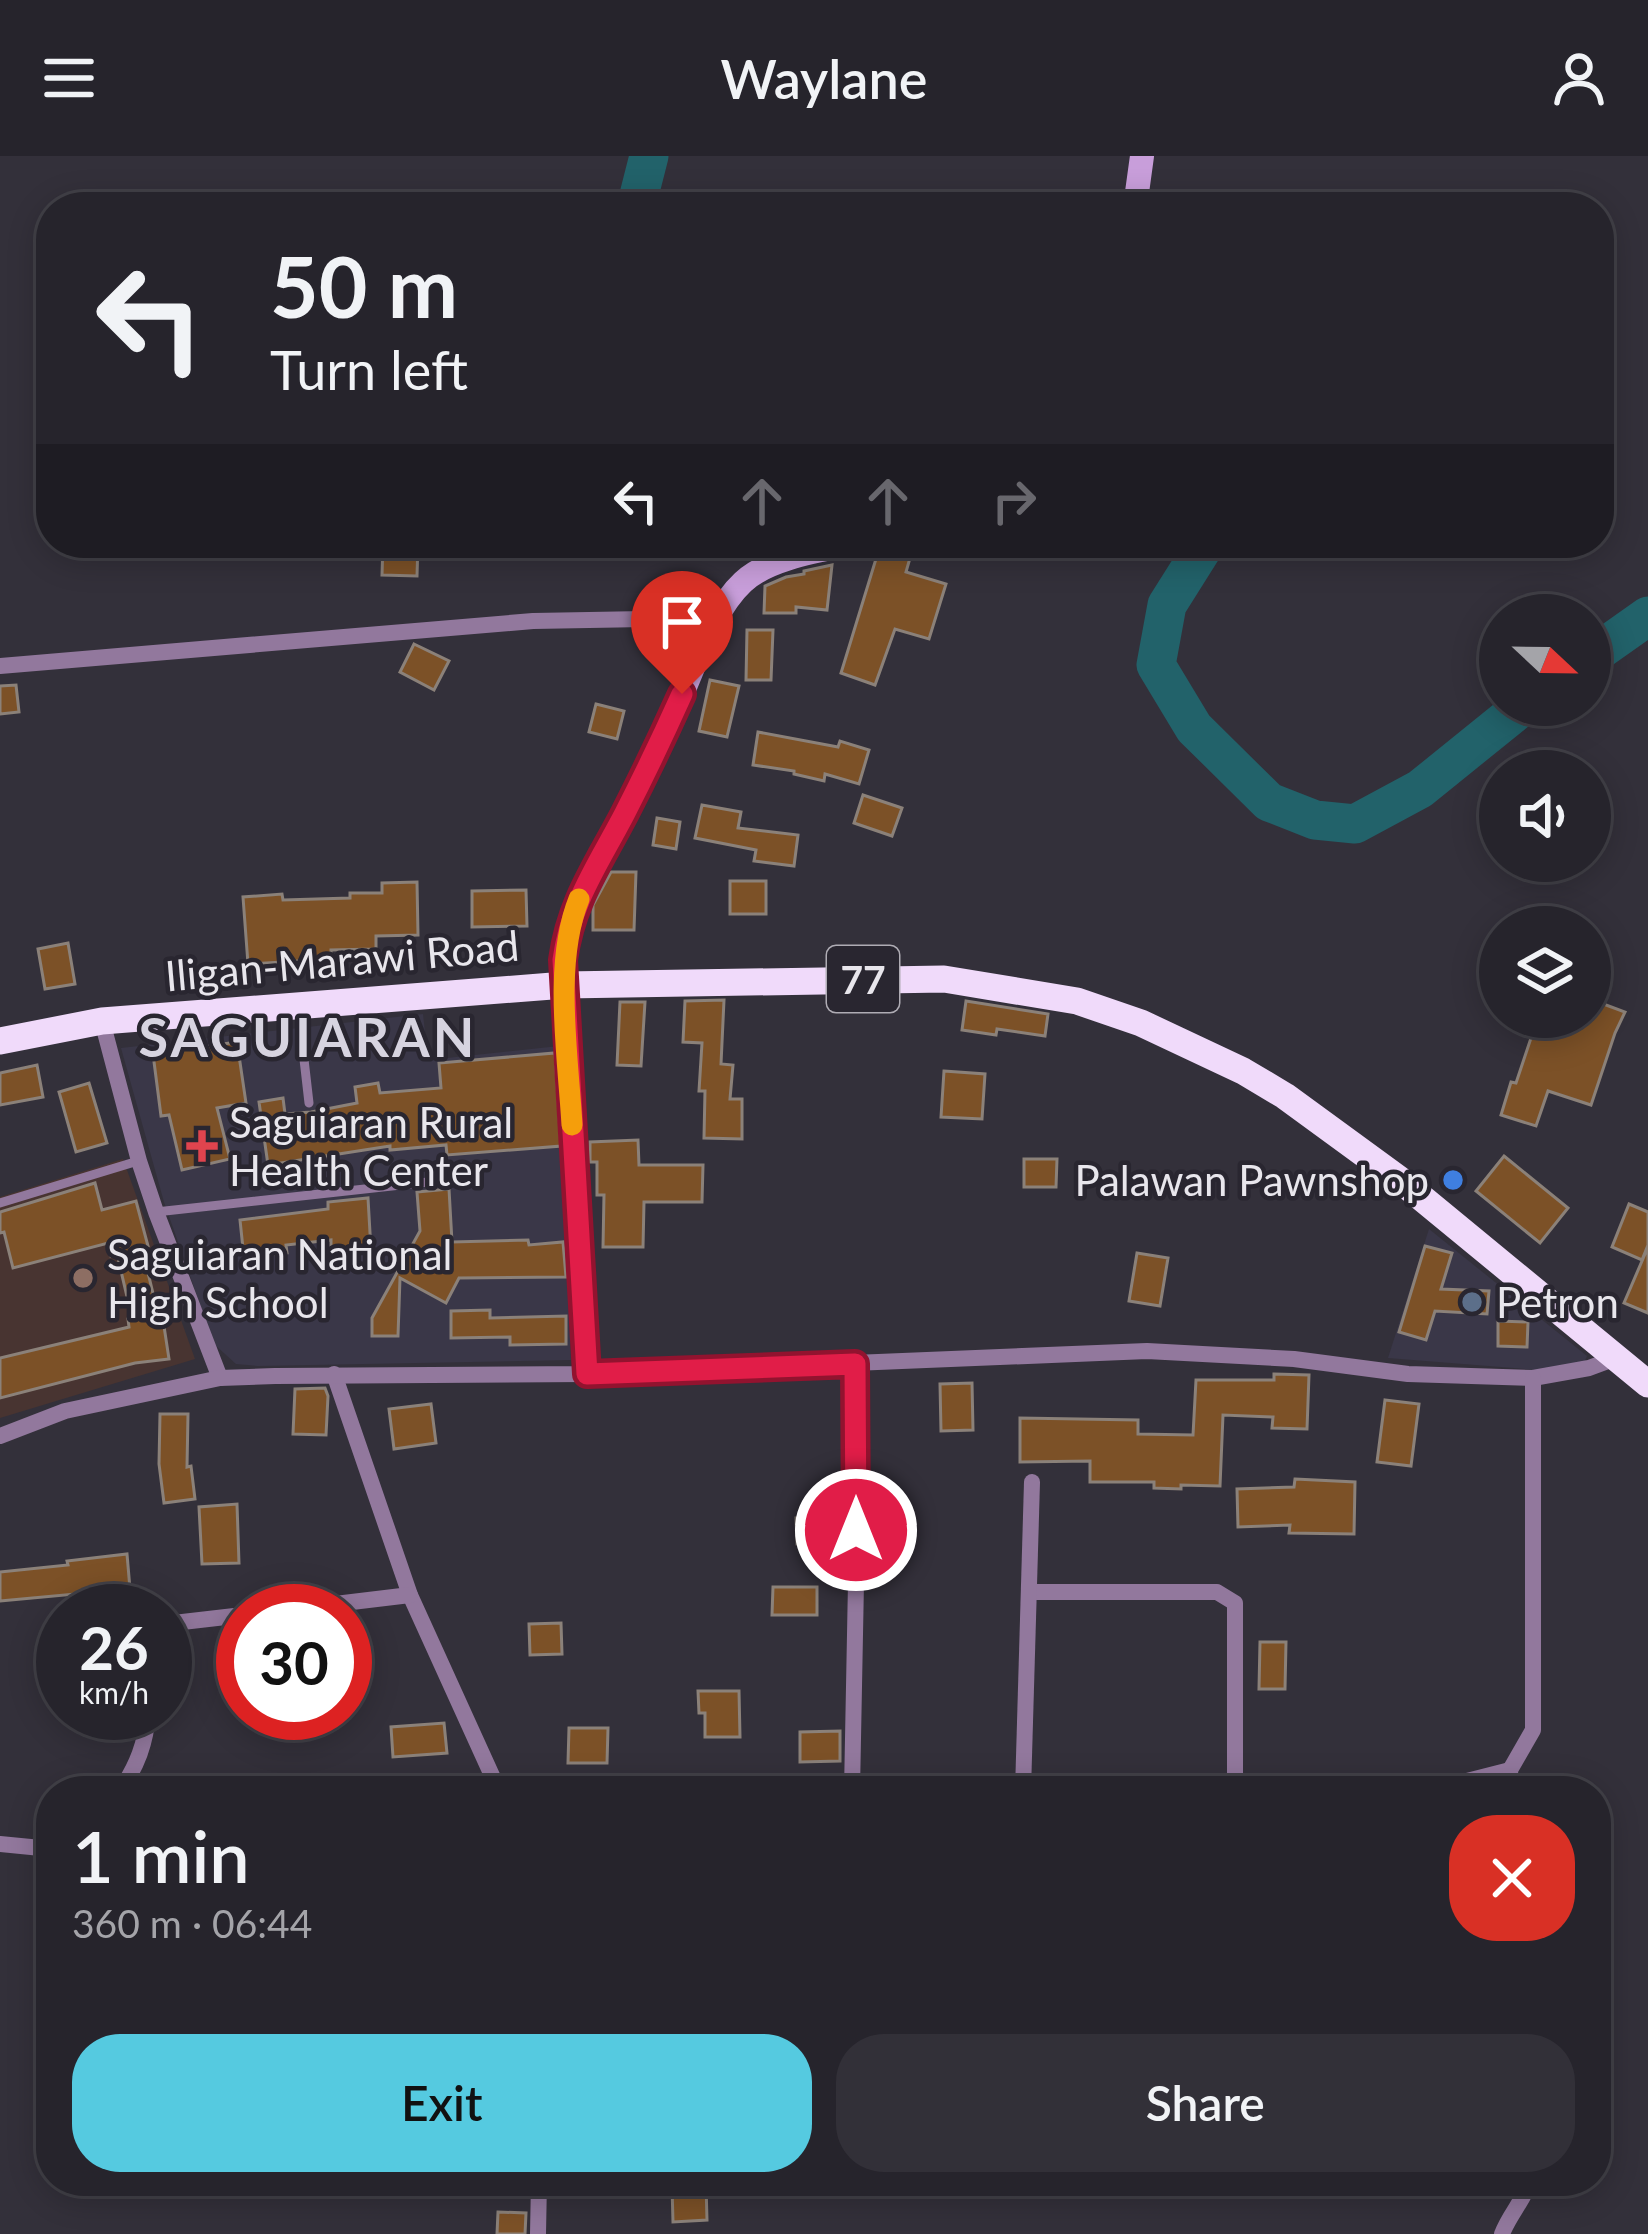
<!DOCTYPE html>
<html lang="en">
<head>
<meta charset="utf-8">
<style>
	body { margin:0; font-family:Lato,sans-serif; background:#323038; color:#f1f3f6; height:100vh; display:flex; flex-direction:column; font-size:45px; white-space:nowrap }
	* { box-sizing:border-box; margin:0 }
	p { font-size:39px; color:#a4a4a9 }
	.icon { flex:none; width:66px; height:66px; fill:none; stroke:currentColor; stroke-width:2; stroke-linecap:round; stroke-linejoin:round }
	.map { position:relative; flex:1; overflow:hidden }
	.drawer { position:absolute; left:36px; top:1620px; width:1575px; height:420px; display:flex; flex-direction:column; background:#26242c; border-radius:48px; box-shadow:0 6px 30px #0003,0 0 0 3px #424148 }
	.drawer>* { flex:none }
	.banner { position:absolute; left:36px; top:36px; width:1578px; height:366px; border-radius:48px; box-shadow:0 6px 30px #0003,0 0 0 3px #424148; background:#26242c; color:#f1f3f6; overflow:hidden }
	.needle { width:78px; rotate:112deg }
	.buttons { position:absolute; left:1479px; top:438px; display:grid; gap:24px }
	.buttons a { display:grid; place-items:center; width:132px; height:132px; border-radius:50%; background:#26242c; box-shadow:0 6px 30px #0003,0 0 0 3px #424148; font-size:60px }
	.speed { position:absolute; left:36px; top:1428px; display:flex; gap:24px; font-size:60px; font-weight:700; text-align:center }
	.speed>* { display:grid; place-content:center; width:156px; height:156px; border-radius:50%; background:#26242c; box-shadow:0 6px 30px #0003,0 0 0 3px #424148; line-height:1 }
	.speed small { font-size:30px; font-weight:400 }
	.speed .limit { border:18px solid #d22; background:#fff; color:#111 }
	.pin { position:absolute; display:grid; place-items:center; width:102px; height:102px; color:#fff; margin:-123px -51px; border-radius:50% 50% 50% 0; rotate:-45deg; box-shadow:0 0 12px #0007 }
	.pin .icon { rotate:45deg }
	.me { position:absolute; width:132px; margin:-66px; rotate:0deg; stroke-linejoin:round; filter:drop-shadow(0 0 9px #0008) }
	.turn { display:flex; align-items:center; gap:42px; height:252px; padding:0 36px; font-size:54px }
	.turn .icon { width:156px; height:156px; stroke-width:2.5 }
	.turn b { display:block; font-size:84px; line-height:102px }
	.lanes { display:flex; align-items:center; height:114px; padding:0 36px; background:#0003; justify-content:center; gap:60px; direction:ltr }
	.lanes .off { opacity:.35 }
	.round { display:grid; place-items:center; flex:none; width:126px; height:126px; border-radius:48px; background:#323038 }
	.summary { display:flex; align-items:center; justify-content:space-between; height:204px; padding:0 36px }
	h1 { font-size:72px; font-weight:600; line-height:90px }
	.button { display:flex; gap:24px; margin-top:auto; padding:24px 36px }
	.button a { flex:1; height:138px; border-radius:48px; background:#55cae0; color:#111; font-size:48px; font-weight:600; line-height:138px; text-align:center }
	.button a+a { background:#323038; color:#f1f3f6 }
	header { display:flex; justify-content:space-between; align-items:center; height:156px; padding:0 36px; background:#26242c; font-size:54px; font-weight:600 }
	.map>svg:first-child { display:block }
	.commercial { fill:#3a3748 }
	.education { fill:#483431 }
	.lines { fill:none; stroke-linecap:round; stroke-linejoin:round }
	.river { stroke:#22626a; stroke-width:39 }
	.building { fill:#7c5127; stroke:#8b8179; stroke-width:3 }
	.service { stroke:#92789d; stroke-width:9 }
	.minor { stroke:#92789d; stroke-width:16 }
	.secondary { stroke:#c89eda; stroke-width:24 }
	.trunk { stroke:#f0dafa; stroke-width:27 }
	.route-casing { stroke:#92132f; stroke-width:30 }
	.route { stroke:#e11d48; stroke-width:21 }
	.slow { stroke:#f59e0b; stroke-width:21 }
	.health-dot { fill:#e0444e; stroke:#292630; stroke-width:4.5 }
	.shop-dot { fill:#3f7fe0; stroke:#292630; stroke-width:4.5 }
	.education-dot { fill:#8d6e63; stroke:#292630; stroke-width:4.5 }
	.service-dot { fill:#5c6f8a; stroke:#292630; stroke-width:4.5 }
	.labels { text-anchor:middle; dominant-baseline:central; stroke-width:9; stroke-linejoin:round; paint-order:stroke }
	.shield { fill:#292630; stroke:#afacb4; stroke-width:3 }
	.shield-label { font-size:39px; font-weight:bold; fill:#e8e6ec }
	.street-label { font-size:42px; fill:#e8e6ec; stroke:#292630 }
	.poi-label { font-size:42px; fill:#e8e6ec; stroke:#292630; text-anchor:start }
	.district-label { font-size:54px; font-weight:bold; letter-spacing:3px; fill:#d7d4e0; stroke:#292630 }
</style>
</head>
<body>
<header><svg class="icon" aria-label="menu" viewBox="0 0 24 24"><path d="M4 6h16M4 12h16M4 18h16"/></svg>Waylane<svg class="icon" aria-label="person" viewBox="0 0 24 24"><circle cx="12" cy="8" r="4"/><path d="M4 21q1-7 8-7t8 7"/></svg></header>
<div class="map">
<svg width="1648" height="2078" viewBox="0 0 1648 2078">
	<rect width="100%" height="100%" fill="#33303a"/>
	<g class="commercial">
		<polygon points="423,858 428,904 559,890 571,1204 258,1210 236,1208 214,1188 164,1046 121,892"/>
		<polygon points="1429,1073 1587,1200 1583,1209 1550,1215 1388,1202"/>
	</g>
	<polygon class="education" points="123,1003 195,1203 0,1262 0,1041"/>
	<g class="lines">
		<g class="river">
			<polyline points="636,51 649,0"/>
			<polyline points="1206,387 1167,449 1156,509 1194,572 1269,646 1315,664 1355,668 1420,633 1524,549"/>
			<polyline points="1590,501 1648,460"/>
		</g>
	</g>
	<g class="building">
		<polygon points="383,387 418,387 417,420 382,419"/>
		<polygon points="879,393 910,402 906,416 946,428 929,483 895,473 875,529 841,517"/>
		<polygon points="832,409 827,454 796,451 796,457 764,457 765,430 786,421 804,418 804,415"/>
		<polygon points="747,474 773,474 771,524 746,524"/>
		<polygon points="414,488 449,505 434,534 400,516"/>
		<polygon points="710,524 739,530 727,581 699,575"/>
		<polygon points="16,529 19,556 0,558 0,530"/>
		<polygon points="596,548 624,555 617,583 589,576"/>
		<polygon points="758,576 838,591 840,585 869,594 859,628 825,618 824,625 794,618 794,615 753,609"/>
		<polygon points="863,639 902,652 892,680 854,667"/>
		<polygon points="702,649 741,656 738,672 798,679 794,710 754,705 756,694 695,682"/>
		<polygon points="657,662 680,666 676,693 653,689"/>
		<polygon points="611,716 636,716 634,774 593,774 593,749"/>
		<rect x="730" y="725" width="36" height="33"/>
		<polygon points="417,726 418,779 376,780 376,793 331,794 331,803 248,808 243,741 282,738 283,744 350,742 350,737 382,737 382,727"/>
		<polygon points="526,734 527,770 472,771 472,735"/>
		<polygon points="68,787 75,828 45,833 38,793"/>
		<polygon points="1590,843 1625,856 1615,877 1591,949 1548,935 1536,970 1501,959 1511,926 1516,927 1538,861 1590,861"/>
		<polygon points="724,844 721,908 733,909 730,943 742,943 742,983 704,982 705,935 699,935 702,887 683,886 685,845"/>
		<polygon points="966,845 1048,858 1045,880 997,873 996,879 962,874"/>
		<polygon points="620,846 645,846 641,910 617,909"/>
		<polygon points="237,886 246,947 217,952 230,1003 182,1014 169,959 161,960 153,898"/>
		<polygon points="555,897 561,990 447,999 446,989 390,994 390,990 268,1009 259,946 283,942 285,958 311,956 357,947 355,931 378,927 380,937 441,932 439,907"/>
		<polygon points="37,909 43,941 0,949 0,917"/>
		<polygon points="944,915 985,918 982,963 941,961"/>
		<polygon points="89,927 107,987 76,996 59,936"/>
		<polygon points="638,984 639,1009 703,1009 702,1046 644,1046 643,1091 603,1091 604,1039 597,1039 597,1006 590,1006 590,986"/>
		<polygon points="1504,1000 1568,1052 1540,1087 1476,1035"/>
		<polygon points="1024,1003 1057,1003 1056,1031 1024,1031"/>
		<polygon points="95,1027 102,1054 136,1045 148,1090 142,1092 158,1158 162,1157 169,1203 135,1207 0,1242 0,1202 129,1171 128,1163 132,1162 117,1098 111,1100 108,1087 13,1112 4,1076 0,1077 0,1056"/>
		<polygon points="449,1033 452,1086 528,1084 529,1089 563,1086 566,1121 459,1122 446,1147 400,1122 398,1180 372,1180 372,1162 420,1075 417,1036"/>
		<polygon points="368,1042 371,1094 331,1097 331,1084 286,1089 287,1097 244,1102 240,1064 328,1053 328,1046"/>
		<polygon points="1629,1048 1648,1056 1648,1089 1642,1104 1612,1091"/>
		<polygon points="1425,1090 1452,1097 1441,1133 1489,1135 1487,1158 1435,1155 1426,1184 1399,1176"/>
		<polygon points="1648,1091 1648,1157 1624,1147"/>
		<polygon points="1137,1097 1168,1102 1160,1150 1129,1145"/>
		<polygon points="490,1154 490,1162 566,1160 566,1188 510,1189 510,1181 451,1182 451,1155"/>
		<polygon points="1498,1165 1528,1166 1527,1191 1498,1190"/>
		<polygon points="1274,1218 1309,1219 1307,1273 1272,1272 1273,1261 1223,1259 1220,1330 1181,1329 1181,1333 1154,1332 1154,1326 1090,1326 1090,1305 1020,1306 1020,1262 1138,1264 1138,1278 1193,1279 1196,1224 1274,1224"/>
		<polygon points="972,1227 973,1274 941,1275 940,1228"/>
		<polygon points="325,1232 328,1240 326,1279 293,1278 295,1233"/>
		<polygon points="1385,1244 1419,1248 1411,1310 1377,1306"/>
		<polygon points="431,1248 436,1287 394,1293 389,1253"/>
		<polygon points="160,1258 188,1258 187,1311 191,1310 195,1343 164,1347 159,1308"/>
		<polygon points="1295,1323 1355,1326 1354,1378 1289,1377 1290,1369 1238,1371 1237,1333 1294,1331"/>
		<polygon points="237,1348 239,1407 202,1408 199,1351"/>
		<polygon points="836,1360 837,1387 797,1388 796,1362"/>
		<polygon points="127,1398 130,1433 0,1445 0,1416 68,1409 67,1405"/>
		<polygon points="773,1431 817,1431 817,1459 772,1459"/>
		<polygon points="561,1467 562,1498 530,1499 529,1468"/>
		<polygon points="1260,1486 1286,1486 1285,1533 1259,1533"/>
		<polygon points="698,1535 739,1535 740,1581 705,1581 705,1557 699,1557"/>
		<polygon points="444,1567 447,1597 393,1601 391,1571"/>
		<polygon points="569,1572 608,1572 607,1607 568,1607"/>
		<polygon points="840,1575 840,1605 800,1606 800,1576"/>
		<polygon points="706,2028 707,2064 673,2066 672,2030"/>
		<polygon points="498,2056 526,2057 525,2078 497,2078"/>
	</g>
	<g class="lines">
		<g class="service">
			<polyline points="298,851 309,947"/>
			<polyline points="0,1047 138,1005"/>
			<polyline points="156,1056 437,1025"/>
		</g>
		<g class="minor">
			<polyline points="0,510 533,465 645,463 710,476"/>
			<polyline points="565,829 587,1218"/>
			<polyline points="102,865 139,1005 156,1056 220,1222"/>
			<polyline points="334,1218 410,1439 499,1635"/>
			<polyline points="0,1280 65,1255 220,1222 275,1220 587,1218 1147,1195 1294,1203 1408,1218 1533,1222 1589,1212 1616,1202"/>
			<polyline points="1029,1436 1217,1436 1235,1447 1235,1635"/>
			<polyline points="277,1455 410,1439"/>
			<polyline points="165,1468 243,1459"/>
			<path d="M120,1635C137,1610 146,1587 148,1557"/>
			<polyline points="852,1635 857,1374 855,1208"/>
			<polyline points="1023,1635 1032,1326"/>
			<polyline points="1240,1635 1463,1626 1510,1614"/>
			<polyline points="1511,1635 1510,1614 1533,1574 1533,1222"/>
			<polyline points="0,1688 51,1693"/>
			<polyline points="538,2078 539,2025"/>
			<path d="M1502,2078C1509,2059 1524,2044 1530,2025"/>
		</g>
		<g class="secondary">
			<polyline points="1135,51 1142,0"/>
			<path d="M565,829C563,807 564,785 570,764C582,726 607,692 625,657C646,616 665,573 685,531C699,498 716,451 743,426C768,402 822,394 856,387"/>
		</g>
		<polyline class="trunk" points="0,885 102,865 565,829 944,823 1077,845 1141,867 1243,915 1285,940 1400,1024 1648,1228"/>
	</g>
	<g class="lines">
		<defs>
			<path id="route" d="M682,538C664,578 645,618 625,657C598,709 571,745 563,804L587,1218L855,1208L856,1374"/>
		</defs>
		<use href="#route" class="route-casing"/>
		<use href="#route" class="route"/>
		<path class="slow" d="M572,969C568,899 553,807 579,743"/>
	</g>
	<path class="health-dot" d="M196 972h12v12h12v12h-12v12h-12v-12h-12v-12h12z"/>
	<circle class="shop-dot" cx="1453" cy="1024" r="12"/>
	<circle class="education-dot" cx="83" cy="1122" r="12"/>
	<circle class="service-dot" cx="1472" cy="1146" r="12"/>
	<g class="labels">
		<rect class="shield" x="827" y="790" width="72" height="66" rx="9"/>
		<g class="shield-label">
			<text x="863" y="823">77</text>
		</g>
		<g class="street-label">
			<text transform="translate(342 804) rotate(-5)">Iligan-Marawi Road</text>
		</g>
		<g class="poi-label">
			<text x="229" y="966">Saguiaran Rural<tspan x="229" dy="48">Health Center</tspan></text>
			<text x="1429" y="1024" text-anchor="end">Palawan Pawnshop</text>
			<text x="107" y="1098">Saguiaran National<tspan x="107" dy="48">High School</tspan></text>
			<text x="1496" y="1146">Petron</text>
		</g>
		<g class="district-label">
			<text x="308" y="880">SAGUIARAN</text>
		</g>
	</g>
</svg>
<div class="buttons">
<a><svg class="needle" viewBox="-14 -14 28 28"><path d="M0-13l5 13h-10z" fill="#e53935"/><path d="M0 13l5-13h-10z" fill="#a4a4a9"/></svg></a>
<a><svg class="icon" aria-label="sound" viewBox="0 0 24 24"><path d="M4 9h4l5-4v14l-5-4H4zM17 9q2 3 0 6"/></svg></a>
<a><svg class="icon" aria-label="layers" viewBox="0 0 24 24"><path d="M12 4l9 5-9 5-9-5zM3 14l9 5 9-5"/></svg></a>
</div>
<div class="speed"><div>26<small>km/h</small></div><div class="limit">30</div></div>
<div class="pin" style="left:682px;top:538px;background:#d93025"><svg class="icon" aria-label="arrive" viewBox="0 0 24 24"><path d="M6 21V4h12l-3 4 3 4H6"/></svg></div>
<svg class="me" style="left:856px;top:1374px" viewBox="-20 -20 40 40"><circle r="17" fill="#e11d48" stroke="#fff" stroke-width="3"/><path d="M0-11L8 9 0 5-8 9z" fill="#fff"/></svg>
<div class="banner">
<div class="turn"><svg class="icon" aria-label="left" viewBox="0 0 24 24"><path d="M17 20v-9H6M10 6l-5 5 5 5"/></svg><div><b>50 m</b>Turn left</div></div>
<div class="lanes"><svg class="icon" aria-label="left" viewBox="0 0 24 24"><path d="M17 20v-9H6M10 6l-5 5 5 5"/></svg><svg class="icon off" aria-label="ahead" viewBox="0 0 24 24"><path d="M12 20V5M6 11l6-6 6 6"/></svg><svg class="icon off" aria-label="ahead" viewBox="0 0 24 24"><path d="M12 20V5M6 11l6-6 6 6"/></svg><svg class="icon off" aria-label="right" viewBox="0 0 24 24"><path d="M7 20v-9h11M14 6l5 5-5 5"/></svg></div>
</div>
<section class="drawer">
<div class="summary"><div><h1>1 min</h1><p>360 m · 06:44</p></div><a class="round" style="background:#d93025;color:#fff"><svg class="icon" aria-label="close" viewBox="0 0 24 24"><path d="M6 6l12 12M18 6L6 18"/></svg></a></div>
<div class="button"><a>Exit</a><a>Share</a></div>
</section>
</div>
</body>
</html>
